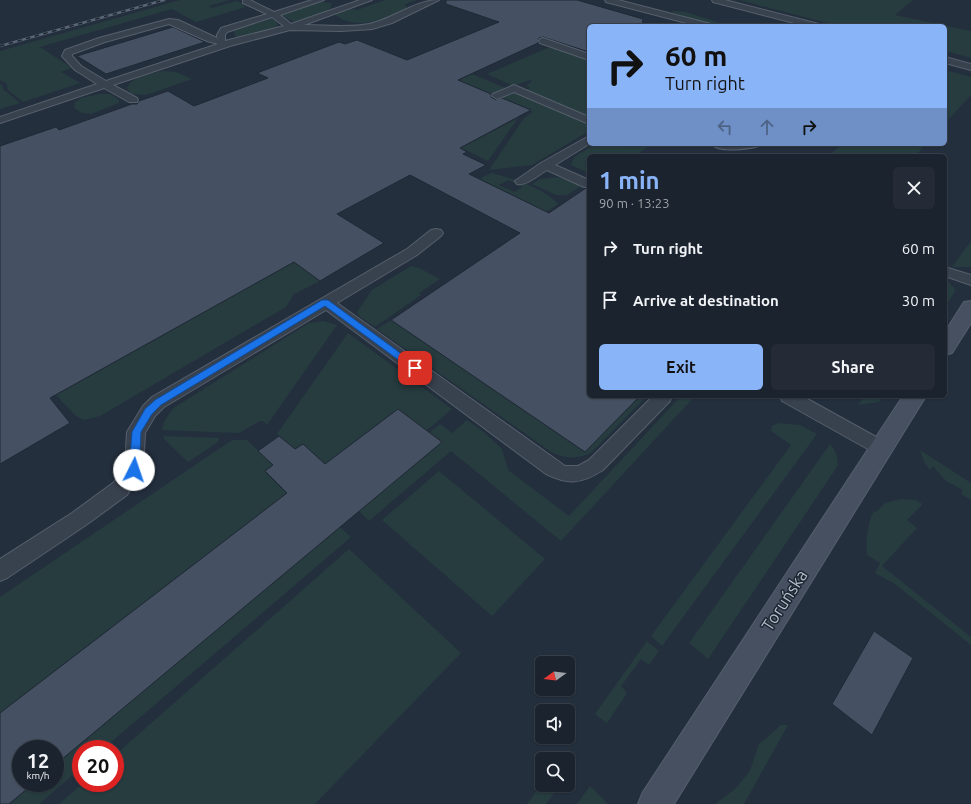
<!DOCTYPE html>
<html lang="en">
<head>
<meta charset="utf-8">
<style>
	body { margin:0; font-family:Ubuntu,sans-serif; background:#242b36; color:#f1f3f6; height:100vh; display:flex; flex-direction:column; font-size:15px; white-space:nowrap }
	* { box-sizing:border-box; margin:0 }
	p { font-size:13px; color:#a0a4aa }
	.icon { flex:none; width:22px; height:22px; fill:none; stroke:currentColor; stroke-width:2; stroke-linecap:round; stroke-linejoin:round }
	.map { position:relative; flex:1; overflow:hidden }
	.details { position:absolute; left:587px; top:154px; width:360px; height:244px; display:flex; flex-direction:column; background:#1b232e; border-radius:6px; box-shadow:0 1px 3px #0004,0 0 0 1px #39404a }
	.details>* { flex:none }
	.guide { position:absolute; left:587px; top:24px; width:360px; height:122px; border-radius:6px; box-shadow:0 1px 3px #0004,0 0 0 1px #39404a; background:#8ab4f8; color:#111; overflow:hidden }
	.needle { width:26px; rotate:255deg }
	.controls { position:absolute; left:535px; top:656px; display:grid; gap:8px }
	.controls a { display:grid; place-items:center; width:40px; height:40px; border-radius:6px; background:#1b232e; box-shadow:0 1px 3px #0004,0 0 0 1px #39404a; font-size:20px }
	.speed { position:absolute; left:12px; top:740px; display:flex; gap:8px; font-size:20px; font-weight:700; text-align:center }
	.speed>* { display:grid; place-content:center; width:52px; height:52px; border-radius:50%; background:#1b232e; box-shadow:0 1px 3px #0004,0 0 0 1px #39404a; line-height:1 }
	.speed small { font-size:10px; font-weight:400 }
	.speed .limit { border:6px solid #d22; background:#fff; color:#111 }
	.pin { position:absolute; display:grid; place-items:center; width:34px; height:34px; color:#fff; margin:-17px; border-radius:8px; box-shadow:0 2px 6px #0006 }
	.me { position:absolute; width:44px; margin:-22px; rotate:4deg; stroke-linejoin:round; filter:drop-shadow(0 0 3px #0008) }
	.turn { display:flex; align-items:center; gap:14px; height:84px; padding:0 12px; font-size:18px }
	.turn .icon { width:52px; height:52px; stroke-width:2.5 }
	.turn b { display:block; font-size:28px; line-height:34px }
	.lanes { display:flex; align-items:center; height:38px; padding:0 12px; background:#0003; justify-content:center; gap:20px; direction:ltr }
	.lanes .off { opacity:.35 }
	.round { display:grid; place-items:center; flex:none; width:42px; height:42px; border-radius:6px; background:#242b36 }
	.head { display:flex; align-items:center; justify-content:space-between; height:68px; padding:0 12px }
	h1 { font-size:24px; font-weight:700; line-height:30px; color:#8ab4f8 }
	.action { display:flex; gap:8px; margin-top:auto; padding:8px 12px }
	.action a { flex:1; height:46px; border-radius:6px; background:#8ab4f8; color:#111; font-size:16px; font-weight:700; line-height:46px; text-align:center }
	.action a+a { background:#242b36; color:#f1f3f6 }
	ul { padding:0; list-style:none }
	li { display:flex; align-items:center; gap:12px; height:52px; padding:0 12px }
	li div { flex:1 }
	li b { display:block; font-size:15px }
	li em { font-style:normal }
	.map>svg:first-child { display:block }
	.green { fill:#263c3f; fill-rule:evenodd }
	.building { fill:#455162; stroke:#1f2835 }
	.lines { fill:none; stroke-linecap:round; stroke-linejoin:round }
	.lane-casing { stroke:#565f6c; stroke-width:2 }
	.secondary-casing { stroke:#565f6c; stroke-width:2 }
	.lane { fill:#38414e; fill-rule:evenodd }
	.secondary { fill:#465061; fill-rule:evenodd }
	.rail-casing { stroke:#5a6575; stroke-width:2.5 }
	.rail { stroke:#1d2633; stroke-width:1.5; stroke-dasharray:4.5; stroke-linecap:butt }
	.route { fill:#1a73e8; stroke:#114b97 }
	.labels { text-anchor:middle; dominant-baseline:central; stroke-width:3; stroke-linejoin:round; paint-order:stroke }
	.near-street-label { font-size:17px; fill:#b4bcc9; stroke:#1d2633 }
</style>
</head>
<body>
<div class="map">
<svg width="971" height="804" viewBox="0 0 971 804">
	<rect width="100%" height="100%" fill="#242f3e"/>
	<g class="green">
		<polygon points="180,0 230,0 209,6 212,8 237,1 245,4 242,5 246,7 196,22 172,9 40,47 72,68 61,72 80,83 23,102 8,90 6,83 0,80 0,51"/>
		<path d="M385,0H417L405,4L407,8L403,11C380,20 357,31 334,14L347,8L357,10Z"/>
		<polygon points="739,0 913,0 895,15 971,31 971,58 950,52 947,54 945,54 945,26 839,26"/>
		<polygon points="323,2 332,3 329,11 294,22 281,15 313,3"/>
		<polygon points="674,11 686,12 720,23 715,26 671,12"/>
		<polygon points="270,18 275,20 278,24 276,27 236,38 234,30"/>
		<polygon points="550,47 589,60 589,118 525,90 530,88 526,86 532,81 530,80 513,86 487,74"/>
		<polygon points="945,70 971,77 971,95 945,123"/>
		<path d="M163,71L176,72L192,79L146,95L132,94L127,89C129,77 153,73 163,71Z"/>
		<polygon points="472,74 508,89 494,95 458,80"/>
		<polygon points="0,83 3,87 4,91 6,91 20,103 0,109"/>
		<polygon points="514,91 589,124 589,131 532,165 489,170 524,118 533,112 500,98"/>
		<polygon points="99,94 110,94 119,100 119,103 91,114 82,113 74,108 75,102 81,98"/>
		<polygon points="518,118 488,161 461,148"/>
		<polygon points="596,144 635,144 630,147 631,148 637,144 652,144 634,156 624,154 625,156 589,156 589,173 571,165 574,157"/>
		<polygon points="842,144 926,144 915,156 829,156"/>
		<path d="M491,173C511,178 545,188 558,204L546,212L479,179ZM508,180L522,187H523L514,192L499,185Z"/>
		<polygon points="556,177 564,179 581,186 567,195 556,195 532,184 540,179"/>
		<polygon points="971,241 971,267 952,267"/>
		<polygon points="294,262 320,281 294,294 286,307 100,416 84,420 76,416 56,395"/>
		<polygon points="411,266 419,268 440,279 419,293 421,295 375,327 359,316 357,312 372,290"/>
		<polygon points="946,279 955,289 954,293 945,307"/>
		<path d="M391,320L585,452L640,396H647L593,451C579,460 565,459 551,452L377,329Z"/>
		<path d="M323,321L337,325L267,425L263,421H260L239,433L162,430C164,420 168,414 175,407L309,323Z"/>
		<polygon points="348,333 452,409 426,431 398,409 318,469 320,459 303,444 295,449 277,434"/>
		<polygon points="681,396 695,396 561,541 451,451 369,521 359,511 429,433 440,424 452,433 467,420 485,433 502,449 508,470 569,516"/>
		<polygon points="864,396 885,396 878,402 858,405"/>
		<polygon points="779,423 800,425 817,434 662,646 651,636 791,445 771,431 772,426"/>
		<polygon points="163,436 219,438 218,442 188,462 165,440"/>
		<polygon points="234,440 247,440 273,465 265,472 281,488 286,485 291,490 0,713 0,597 229,442"/>
		<path d="M830,444C836,451 839,458 837,467L708,659L689,643Z"/>
		<polygon points="920,450 971,483 971,500 961,494 963,490 946,481 933,466 930,470 924,462"/>
		<polygon points="439,471 545,559 492,616 382,520"/>
		<path d="M900,499L916,500L921,503L922,505L907,520L917,528L882,566L971,637V645L895,584L875,573L880,563L867,555C866,541 867,523 874,511L876,512L885,503Z"/>
		<polygon points="340,527 351,537 103,749 81,749 81,768 39,804 9,804 34,783 55,783 55,765"/>
		<polygon points="349,549 461,653 315,804 59,804 83,783 115,783 115,755"/>
		<polygon points="647,641 659,651 649,665 641,659 621,686 627,693 607,723 595,714"/>
		<polygon points="781,725 788,725 744,804 715,804 735,789 750,771 759,744"/>
		<polygon points="542,784 542,785 560,785 546,804 527,804"/>
		<polygon points="590,786 608,804 577,804"/>
	</g>
	<g class="building">
		<polygon points="446,0 577,0 643,19 642,26 589,26 589,52 543,37 539,38 538,43 458,80 491,94 491,97 496,100 502,98 531,110 460,148 467,152 463,154 486,165 469,174 549,213 586,188 589,188 589,396 640,396 585,452 391,320 520,233 410,175 337,214 384,243 320,281 294,262 50,398 70,423 0,464 0,146 56,127 59,130 132,104 137,104 139,101 168,91 194,106 268,78 257,73 339,42 345,44 357,40 407,60 499,22 446,4"/>
		<polygon points="173,27 205,42 106,74 77,56"/>
		<polygon points="398,409 442,442 55,765 55,749 21,749 21,783 34,783 9,804 0,804 0,713 287,493 265,471 273,465 258,451 279,436 295,449 303,444 325,464"/>
		<polygon points="874,631 913,658 872,735 832,704"/>
	</g>
	<g class="lines">
		<defs>
			<g id="lane">
				<path d="M243,0H250L274,12L312,0H324L280,15L291,24L360,0H372L304,25C325,25 349,28 369,24C393,19 415,0 439,0L392,23L372,29L341,31L290,30L230,46L113,85L137,98L138,100L137,102H129L104,88L0,123V117L97,84L75,70L62,56L65,50L99,38L169,19L178,20L217,38V35L221,28L267,14L243,3ZM272,17L284,26L225,41V35L227,32ZM169,24L207,41L218,44L106,81L81,66L72,56V54L105,42Z"/>
				<polygon points="605,0 618,0 711,24 712,26 698,26 606,2"/>
				<polygon points="712,0 725,0 819,24 820,26 806,26 713,2"/>
				<polygon points="543,38 589,54 589,60 540,43 539,41 540,39"/>
				<polygon points="945,57 971,64 971,70 945,63"/>
				<polygon points="514,85 589,117 589,124 514,92 497,99 492,96 493,94"/>
				<path d="M589,136V144L555,165L589,180V187H584L547,170C538,175 527,186 517,184L515,181L541,163Z"/>
				<path d="M711,144H761L759,146C748,149 719,153 711,144Z"/>
				<path d="M436,229L441,230L443,233L441,236L417,255L337,303L565,466H578L589,460L653,396H672L670,401L603,470C581,484 569,485 546,474L326,310L164,407L155,416L145,433L143,470L127,495L86,525L7,578L0,581V559L72,513L113,483L125,468L127,432L143,406L152,397L407,249L431,230Z"/>
				<polygon points="945,267 971,275 971,285 945,276"/>
				<polygon points="780,396 802,396 887,443 890,448 887,453 881,455 875,453 782,401"/>
			</g>
			<g id="secondary">
				<polygon points="971,301 971,323 952,353 945,355 945,332 964,302"/>
				<polygon points="903,396 926,396 674,804 638,804 643,792"/>
			</g>
		</defs>
		<use href="#lane" class="lane-casing"/>
		<use href="#secondary" class="secondary-casing"/>
		<use href="#lane" class="lane"/>
		<use href="#secondary" class="secondary"/>
		<defs>
			<polyline id="rail" points="0,46 164,0"/>
		</defs>
		<use href="#rail" class="rail-casing"/>
		<use href="#rail" class="rail"/>
	</g>
	<polygon class="route" points="322,300 328,300 418,366 420,368 418,370 412,370 325,306 161,405 152,414 141,432 139,470 137,473 134,474 130,473 129,470 132,432 145,409 155,400"/>
	<g class="labels">
		<g class="near-street-label">
			<text transform="translate(784 600) rotate(-57)">Toruńska</text>
		</g>
	</g>
</svg>
<div class="controls">
<a><svg class="needle" viewBox="-14 -14 28 28"><path d="M0-13l5 13h-10z" fill="#e53935"/><path d="M0 13l5-13h-10z" fill="#a0a4aa"/></svg></a>
<a><svg class="icon" aria-label="sound" viewBox="0 0 24 24"><path d="M4 9h4l5-4v14l-5-4H4zM17 9q2 3 0 6"/></svg></a>
<a><svg class="icon" aria-label="search" viewBox="0 0 24 24"><circle cx="10" cy="10" r="6"/><path d="M15 15l6 6"/></svg></a>
</div>
<div class="speed"><div>12<small>km/h</small></div><div class="limit">20</div></div>
<div class="pin" style="left:415px;top:368px;background:#d93025"><svg class="icon" aria-label="arrive" viewBox="0 0 24 24"><path d="M6 21V4h12l-3 4 3 4H6"/></svg></div>
<svg class="me" style="left:134px;top:470px" viewBox="-20 -20 40 40"><circle r="19" fill="#fff"/><path d="M0-13L10 11 0 6-10 11z" fill="#1a73e8"/></svg>
<div class="guide">
<div class="turn"><svg class="icon" aria-label="right" viewBox="0 0 24 24"><path d="M7 20v-9h11M14 6l5 5-5 5"/></svg><div><b>60 m</b>Turn right</div></div>
<div class="lanes"><svg class="icon off" aria-label="left" viewBox="0 0 24 24"><path d="M17 20v-9H6M10 6l-5 5 5 5"/></svg><svg class="icon off" aria-label="ahead" viewBox="0 0 24 24"><path d="M12 20V5M6 11l6-6 6 6"/></svg><svg class="icon" aria-label="right" viewBox="0 0 24 24"><path d="M7 20v-9h11M14 6l5 5-5 5"/></svg></div>
</div>
<section class="details">
<div class="head"><div><h1>1 min</h1><p>90 m · 13:23</p></div><a class="round"><svg class="icon" aria-label="close" viewBox="0 0 24 24"><path d="M6 6l12 12M18 6L6 18"/></svg></a></div>
<ul>
<li><svg class="icon" aria-label="right" viewBox="0 0 24 24"><path d="M7 20v-9h11M14 6l5 5-5 5"/></svg><div><b>Turn right</b></div><em>60 m</em></li>
<li><svg class="icon" aria-label="arrive" viewBox="0 0 24 24"><path d="M6 21V4h12l-3 4 3 4H6"/></svg><div><b>Arrive at destination</b></div><em>30 m</em></li>
</ul>
<div class="action"><a>Exit</a><a>Share</a></div>
</section>
</div>
</body>
</html>
